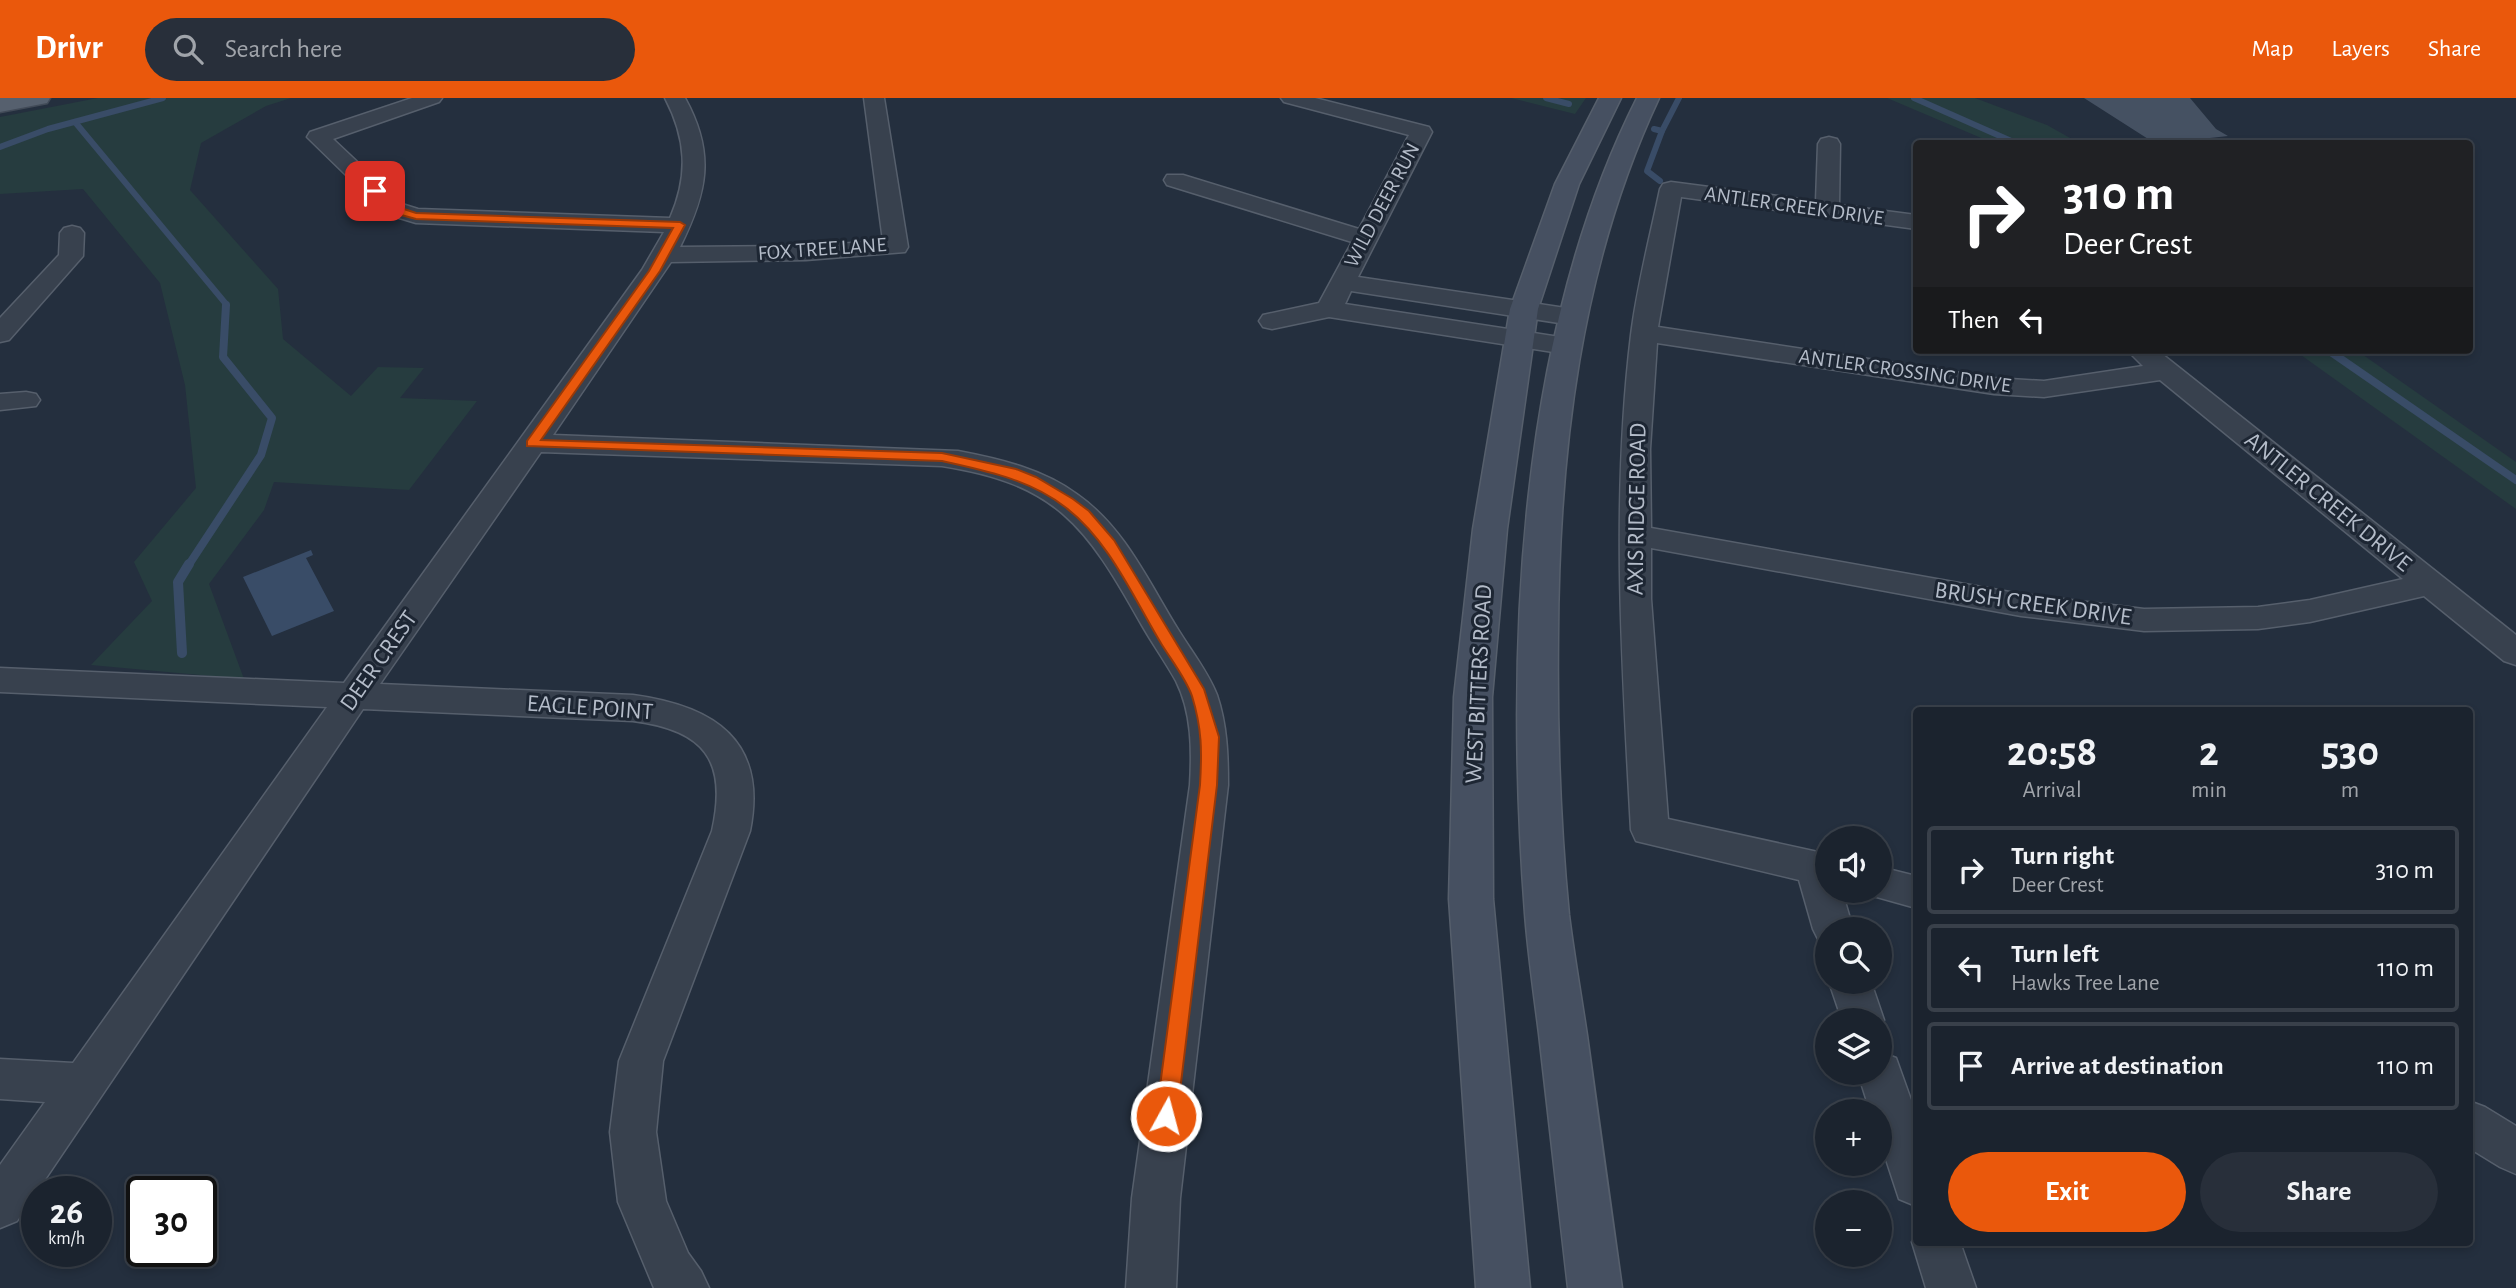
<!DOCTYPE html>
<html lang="en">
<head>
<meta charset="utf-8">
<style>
	body { margin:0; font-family:"Alegreya Sans",sans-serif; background:#282f3a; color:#f1f3f6; height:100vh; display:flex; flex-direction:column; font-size:26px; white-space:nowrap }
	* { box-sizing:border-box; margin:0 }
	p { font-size:23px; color:#a0a4aa }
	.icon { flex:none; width:38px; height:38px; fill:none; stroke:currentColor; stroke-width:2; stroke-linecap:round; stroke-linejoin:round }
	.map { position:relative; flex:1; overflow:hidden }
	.panel { position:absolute; left:1913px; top:609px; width:560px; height:539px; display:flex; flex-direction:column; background:#1b232e; border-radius:7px; box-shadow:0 4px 10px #0003,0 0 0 2px #39404a }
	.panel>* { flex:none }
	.top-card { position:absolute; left:1913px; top:42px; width:560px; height:214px; border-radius:7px; box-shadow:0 4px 10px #0003,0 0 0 2px #39404a; background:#202124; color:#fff; overflow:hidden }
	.tools { position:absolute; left:1815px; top:728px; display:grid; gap:14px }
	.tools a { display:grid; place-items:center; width:77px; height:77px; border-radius:50%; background:#1b232e; box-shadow:0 4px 10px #0003,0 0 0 2px #39404a; font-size:35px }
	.speed { position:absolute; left:21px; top:1078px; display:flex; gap:14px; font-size:35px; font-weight:700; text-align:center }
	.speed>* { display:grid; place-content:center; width:91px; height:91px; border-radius:50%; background:#1b232e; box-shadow:0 4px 10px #0003,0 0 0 2px #39404a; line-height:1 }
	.speed small { font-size:18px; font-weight:400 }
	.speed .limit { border:4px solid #111; border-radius:10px; background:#fff; color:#111 }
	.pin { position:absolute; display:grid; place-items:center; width:60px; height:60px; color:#fff; margin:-30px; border-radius:14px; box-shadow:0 4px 10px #0006 }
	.me { position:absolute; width:77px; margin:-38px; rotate:7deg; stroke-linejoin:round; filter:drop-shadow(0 0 5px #0008) }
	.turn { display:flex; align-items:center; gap:24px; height:147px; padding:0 35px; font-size:32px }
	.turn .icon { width:91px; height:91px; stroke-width:2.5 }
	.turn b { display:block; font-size:49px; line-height:60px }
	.then { display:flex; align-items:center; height:66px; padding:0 35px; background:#0003; gap:14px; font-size:26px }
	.eta { display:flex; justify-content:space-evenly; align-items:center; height:119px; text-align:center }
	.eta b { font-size:42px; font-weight:700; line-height:49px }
	.cta { display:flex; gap:14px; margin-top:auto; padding:14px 35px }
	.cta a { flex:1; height:80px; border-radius:42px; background:#ea580c; color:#fff; font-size:28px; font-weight:700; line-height:80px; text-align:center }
	.cta a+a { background:#282f3a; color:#f1f3f6 }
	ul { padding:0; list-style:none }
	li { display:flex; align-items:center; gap:21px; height:88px; margin:0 14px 10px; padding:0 21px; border:4px solid #39404a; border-radius:7px }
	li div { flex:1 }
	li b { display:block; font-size:26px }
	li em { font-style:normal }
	header { display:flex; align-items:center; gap:42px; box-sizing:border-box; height:98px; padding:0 35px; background:#ea580c; color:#fff }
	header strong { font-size:33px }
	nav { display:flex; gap:38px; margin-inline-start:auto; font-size:24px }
	.search { width:490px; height:63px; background:#282f3a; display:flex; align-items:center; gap:18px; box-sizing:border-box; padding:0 24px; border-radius:38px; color:#a0a4aa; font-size:26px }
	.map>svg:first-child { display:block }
	.green { fill:#263c3f }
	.water { fill:#394c67 }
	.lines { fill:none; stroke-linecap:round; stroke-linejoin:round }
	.stream-far2 { stroke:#394c67; stroke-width:6 }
	.stream-far1 { stroke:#394c67; stroke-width:8 }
	.stream { stroke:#394c67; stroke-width:10 }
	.building { fill:#455162 }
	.street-casing { stroke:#565f6c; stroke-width:3 }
	.secondary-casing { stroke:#565f6c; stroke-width:3 }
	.primary-casing { stroke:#414a57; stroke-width:3 }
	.street { fill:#38414e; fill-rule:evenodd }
	.secondary { fill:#465061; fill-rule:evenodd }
	.primary { fill:#56606e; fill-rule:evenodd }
	.route { fill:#ea580c; stroke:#983908; stroke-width:2 }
	.labels { text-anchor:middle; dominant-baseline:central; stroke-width:6; stroke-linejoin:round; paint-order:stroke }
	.far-street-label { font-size:21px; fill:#b4bcc9; stroke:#1d2633 }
	.street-label { font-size:24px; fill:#b4bcc9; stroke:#1d2633 }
</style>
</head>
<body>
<header>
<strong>Drivr</strong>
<div class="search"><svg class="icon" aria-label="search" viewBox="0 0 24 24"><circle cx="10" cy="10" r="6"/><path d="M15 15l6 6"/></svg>Search here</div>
<nav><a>Map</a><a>Layers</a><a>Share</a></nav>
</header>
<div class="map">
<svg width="2516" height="1190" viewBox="0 0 2516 1190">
	<rect width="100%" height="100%" fill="#242f3e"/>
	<g class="green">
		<polygon points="98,0 291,0 266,8 201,45 190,92 278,191 283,241 351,298 378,269 424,270 400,300 477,303 409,392 274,384 264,412 209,486 244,581 91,567 152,503 134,464 196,390 185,287 160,185 83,91 0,96 0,19"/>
		<polygon points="1511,0 1586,0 1575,16"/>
		<polygon points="1887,0 1975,0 2047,27 2079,45 1993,45"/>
		<polygon points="2294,252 2356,252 2516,364 2516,411"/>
	</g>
	<polygon class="water" points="311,452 313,457 306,460 334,513 272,538 243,479"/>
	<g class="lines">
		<g class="stream-far2">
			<polyline points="1546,0 1569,6"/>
			<polyline points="1914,0 2018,46"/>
			<polyline points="75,24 226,206 226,209"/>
			<polyline points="1654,31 1662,33 1679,0"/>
			<polyline points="0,49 48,31 163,0"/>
			<polyline points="1660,83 1647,73 1662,33"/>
		</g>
		<g class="stream-far1">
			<polyline points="2328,252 2516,382"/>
			<polyline points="188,468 261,357 272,320 223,259 226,207"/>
		</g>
		<polyline class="stream" points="182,555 178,484 189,466"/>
	</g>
	<polygon class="building" points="2084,0 2190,0 2216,31 2228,38 2156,46"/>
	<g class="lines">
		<defs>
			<g id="street">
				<path d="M412,0H442L439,4L333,41L402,106L418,111L670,120C689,77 686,40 665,0H685C716,56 707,95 680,149L806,148L883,143L864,0H884L908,149L905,154L806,162L671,164L553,337L958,353C1000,361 1043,371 1078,397C1125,430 1149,485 1179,533C1192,554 1208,574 1217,597C1227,627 1228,656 1228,687L1180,1100L1176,1190H1126L1132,1100L1190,687C1192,652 1192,615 1176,583C1165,563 1151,544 1140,524C1086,428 1057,386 942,368L541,354L380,586L633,597C715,608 768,643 750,733L663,963L656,1034L666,1103L688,1155L701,1173L709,1190H654L618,1104L610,1034L619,963L712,733C728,662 704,632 633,623L363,611L17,1123L0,1130V1067L45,1004L0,1001V961L73,965L327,609L0,594V570L344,585L642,172L664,134L416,125L386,116L307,39L310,34Z"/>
				<polygon points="1281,0 1315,0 1429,29 1432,34 1358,179 1572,211 1581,213 1585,219 1581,225 1572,227 1351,193 1345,206 1566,240 1575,242 1579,248 1575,254 1566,256 1329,219 1272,231 1263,229 1259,223 1263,217 1319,205 1352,144 1167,87 1164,82 1167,77 1183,77 1359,131 1409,37 1284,4"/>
				<path d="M1829,39L1837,41L1840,46L1839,107L1916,117V131L1681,99L1658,229L1994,280L2044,283L2143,268L2127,252H2157L2516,537V567L2504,563L2424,498L2310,524L2258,531L2144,533L2021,518L1651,450V501L1668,721L1827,756V793H1842L1853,831H1827V846L1819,843L1813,831L1799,782L1636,743L1631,732C1622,567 1611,402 1631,237C1637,188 1650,139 1660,91L1663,86L1671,84L1816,103L1818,46L1821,41ZM1657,245L1994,296L2044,299L2160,282L2403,481L2310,502L2258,509L2144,511L2021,496L1651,430L1650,351Z"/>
				<polygon points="72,128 80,130 84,135 83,158 9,242 0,244 0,220 59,157 60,135 64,130"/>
				<polygon points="26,294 36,296 40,302 36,308 0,312 0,296"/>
				<polygon points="1880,769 1916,778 1916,810 1866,796 1864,793 1880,793"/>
				<polygon points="1829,884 1871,884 1884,922 1880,933 1880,922 1842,922"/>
				<polygon points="1880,954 1896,960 1916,1016 1916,1108 1899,1101 1880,1043 1880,1013 1870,1013 1858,975 1880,975"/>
				<polygon points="2469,1003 2485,1009 2516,1028 2516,1076 2500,1069 2469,1050"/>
				<polygon points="1916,1134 1916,1144 1960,1144 1976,1190 1926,1190 1912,1144"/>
			</g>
			<g id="secondary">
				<polygon points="1599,0 1621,0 1579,86 1538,211 1507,431 1492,599 1493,801 1530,1190 1476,1190 1449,801 1454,599 1473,431 1510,211 1555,86"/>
				<path d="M1637,0H1659C1580,168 1559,354 1558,538C1557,631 1560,725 1569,817C1574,857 1581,897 1587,937C1598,1022 1610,1106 1622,1190H1568C1558,1105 1549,1021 1539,936C1534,896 1528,856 1525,816C1505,553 1517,238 1637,0Z"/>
			</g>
			<polygon id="primary" points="0,0 50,0 47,5 0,14"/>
		</defs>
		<use href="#street" class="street-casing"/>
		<use href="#secondary" class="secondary-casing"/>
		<use href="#primary" class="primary-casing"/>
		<use href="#street" class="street"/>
		<use href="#secondary" class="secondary"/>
		<use href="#primary" class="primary"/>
	</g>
	<path class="route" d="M371,91H379L398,109L416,115L680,124L685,127L660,173L541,342L942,355L1016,371L1036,379L1073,401L1089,413L1114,442L1204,591L1219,639L1217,687L1177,1018L1174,1025L1166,1027L1159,1025L1156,1018L1200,687C1202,653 1202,631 1192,598C1186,581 1172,563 1162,547C1134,501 1109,442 1065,409C1029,381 986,373 942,363L527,348V343L649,173L673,130L416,121L390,114L371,95Z"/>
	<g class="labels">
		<g class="far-street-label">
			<text transform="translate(1382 107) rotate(-62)">WILD DEER RUN</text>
			<text transform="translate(1794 108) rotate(8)">ANTLER CREEK DRIVE</text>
			<text transform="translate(822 151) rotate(-4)">FOX TREE LANE</text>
			<text transform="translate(1905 273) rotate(8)">ANTLER CROSSING DRIVE</text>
		</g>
		<g class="street-label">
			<text transform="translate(2328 404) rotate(39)">ANTLER CREEK DRIVE</text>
			<text transform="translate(1637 411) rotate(-89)">AXIS RIDGE ROAD</text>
			<text transform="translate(2033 506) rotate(8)">BRUSH CREEK DRIVE</text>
			<text transform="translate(379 563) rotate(-55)">DEER CREST</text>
			<text transform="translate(1479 586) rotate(-87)">WEST BITTERS ROAD</text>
			<text transform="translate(590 610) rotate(4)">EAGLE POINT</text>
		</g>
	</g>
</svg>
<div class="tools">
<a><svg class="icon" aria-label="sound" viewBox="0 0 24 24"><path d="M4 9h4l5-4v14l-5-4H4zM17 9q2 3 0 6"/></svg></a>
<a><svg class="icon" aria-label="search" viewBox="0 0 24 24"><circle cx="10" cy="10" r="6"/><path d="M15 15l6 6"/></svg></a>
<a><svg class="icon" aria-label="layers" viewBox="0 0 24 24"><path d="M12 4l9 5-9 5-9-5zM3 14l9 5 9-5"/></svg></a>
<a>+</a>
<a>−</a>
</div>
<div class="speed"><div>26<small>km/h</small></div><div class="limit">30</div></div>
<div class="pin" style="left:375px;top:93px;background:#d93025"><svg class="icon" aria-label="arrive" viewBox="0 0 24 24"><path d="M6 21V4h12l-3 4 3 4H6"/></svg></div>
<svg class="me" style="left:1166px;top:1018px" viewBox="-20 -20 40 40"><circle r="17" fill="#ea580c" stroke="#fff" stroke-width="3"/><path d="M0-11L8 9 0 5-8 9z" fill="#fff"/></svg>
<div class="top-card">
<div class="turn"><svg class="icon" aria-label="right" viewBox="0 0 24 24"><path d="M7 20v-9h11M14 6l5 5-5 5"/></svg><div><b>310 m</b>Deer Crest</div></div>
<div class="then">Then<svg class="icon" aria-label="left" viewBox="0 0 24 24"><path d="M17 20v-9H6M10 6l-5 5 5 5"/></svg></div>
</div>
<section class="panel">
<div class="eta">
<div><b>20:58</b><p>Arrival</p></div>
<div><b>2</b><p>min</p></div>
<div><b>530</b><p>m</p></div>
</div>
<ul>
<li><svg class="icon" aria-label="right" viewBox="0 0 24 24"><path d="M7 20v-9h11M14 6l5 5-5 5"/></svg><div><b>Turn right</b><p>Deer Crest</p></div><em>310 m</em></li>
<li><svg class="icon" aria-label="left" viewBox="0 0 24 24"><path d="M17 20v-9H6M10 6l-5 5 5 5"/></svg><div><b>Turn left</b><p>Hawks Tree Lane</p></div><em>110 m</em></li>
<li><svg class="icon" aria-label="arrive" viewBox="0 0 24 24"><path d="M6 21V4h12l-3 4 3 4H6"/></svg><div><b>Arrive at destination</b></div><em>110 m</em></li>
</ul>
<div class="cta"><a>Exit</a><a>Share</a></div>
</section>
</div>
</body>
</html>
